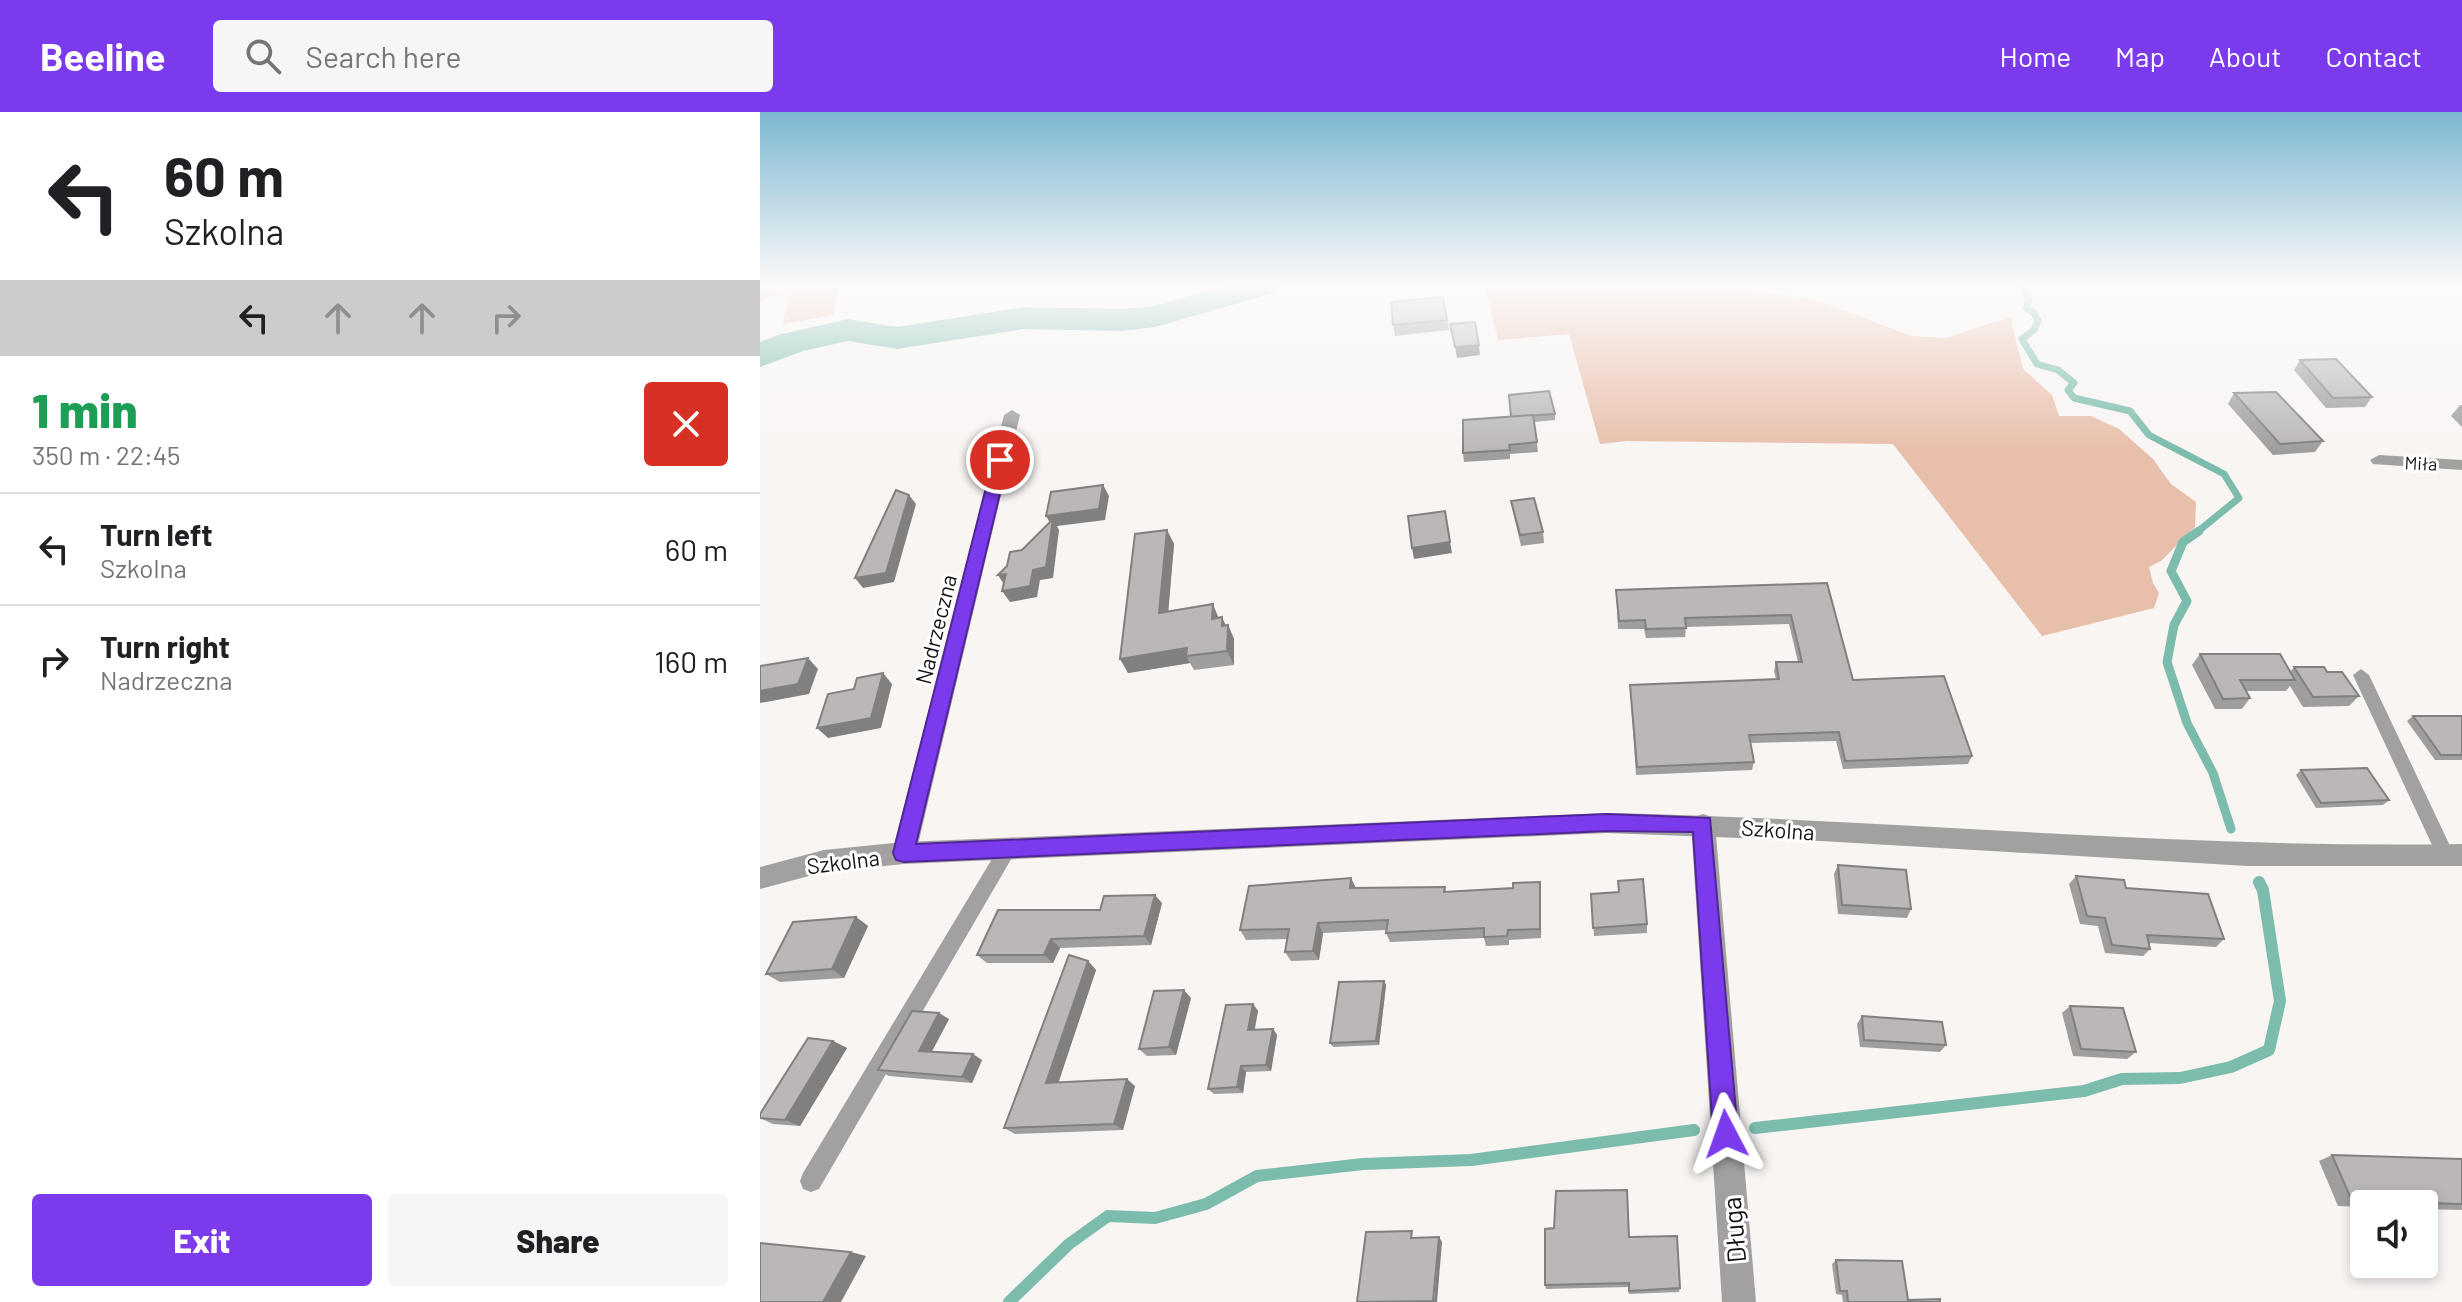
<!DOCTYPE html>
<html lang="en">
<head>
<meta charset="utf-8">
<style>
	body { margin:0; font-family:Barlow,sans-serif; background:#f6f6f6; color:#202124; height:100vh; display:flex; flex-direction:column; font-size:30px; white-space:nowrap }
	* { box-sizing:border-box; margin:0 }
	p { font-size:26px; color:#757577 }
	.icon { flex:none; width:44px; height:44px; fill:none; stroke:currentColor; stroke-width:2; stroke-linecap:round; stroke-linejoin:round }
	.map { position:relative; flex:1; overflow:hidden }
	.side { display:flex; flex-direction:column; background:#fff; width:760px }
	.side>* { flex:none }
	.banner { background:#fff; color:#202124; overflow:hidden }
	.tools { position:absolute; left:1590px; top:1078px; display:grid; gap:16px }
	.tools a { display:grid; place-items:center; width:88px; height:88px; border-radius:8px; background:#fff; box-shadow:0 4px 12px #0003; font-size:40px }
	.pin { position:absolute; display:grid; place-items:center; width:68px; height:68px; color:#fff; margin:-34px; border:4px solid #fff; border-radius:50%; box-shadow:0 2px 8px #0007 }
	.me { position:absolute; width:88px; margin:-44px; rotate:356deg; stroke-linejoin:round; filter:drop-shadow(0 0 6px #0008) }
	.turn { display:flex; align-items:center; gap:28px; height:168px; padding:0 32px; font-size:36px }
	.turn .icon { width:104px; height:104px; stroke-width:2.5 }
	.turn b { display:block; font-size:56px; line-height:68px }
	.lanes { display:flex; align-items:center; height:76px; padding:0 32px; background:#0003; justify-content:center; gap:40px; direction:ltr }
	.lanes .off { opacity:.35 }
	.round { display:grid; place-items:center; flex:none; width:84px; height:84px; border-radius:8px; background:#f6f6f6 }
	.summary { display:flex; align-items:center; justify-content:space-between; height:136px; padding:0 32px }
	h1 { font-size:48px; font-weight:800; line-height:60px; color:#1e9e55 }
	.action { display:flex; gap:16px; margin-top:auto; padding:16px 32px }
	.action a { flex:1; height:92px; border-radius:8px; background:#7c3aed; color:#fff; font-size:32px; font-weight:800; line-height:92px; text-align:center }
	.action a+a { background:#f6f6f6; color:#202124 }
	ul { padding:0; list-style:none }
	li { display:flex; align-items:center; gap:24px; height:112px; padding:0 32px; border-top:2px solid #e0e0e0 }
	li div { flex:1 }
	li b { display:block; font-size:30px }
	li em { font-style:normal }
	header { display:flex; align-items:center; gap:48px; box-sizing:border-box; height:112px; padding:0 40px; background:#7c3aed; color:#fff }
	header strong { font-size:38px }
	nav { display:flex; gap:44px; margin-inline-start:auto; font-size:28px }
	.search { width:560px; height:72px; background:#f6f6f6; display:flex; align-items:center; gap:20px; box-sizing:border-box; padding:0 28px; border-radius:8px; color:#757577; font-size:30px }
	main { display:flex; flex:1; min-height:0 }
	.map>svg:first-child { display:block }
	.green { fill:#e8bfab }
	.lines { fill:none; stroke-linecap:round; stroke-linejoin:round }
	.stream-far2 { stroke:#7bbcac; stroke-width:7 }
	.stream-far1 { stroke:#7bbcac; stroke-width:9 }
	.stream { stroke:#7bbcac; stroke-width:12 }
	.river { fill:#7bbcac; fill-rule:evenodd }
	.service { fill:#a2a0a0; fill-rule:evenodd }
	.minor { fill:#a2a0a0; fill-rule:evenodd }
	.tertiary { fill:#a2a0a0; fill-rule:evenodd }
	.wall { fill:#a09d9d }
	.shaded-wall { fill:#82807f }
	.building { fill:#bab7b6; stroke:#82807f; stroke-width:2 }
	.route { fill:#7c3aed; stroke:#51269a; stroke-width:2 }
	.labels { text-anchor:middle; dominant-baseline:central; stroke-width:6; stroke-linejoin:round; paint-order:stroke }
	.far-street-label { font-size:18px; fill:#151414; stroke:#fff }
	.street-label { font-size:22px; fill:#151414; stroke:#fff }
	.near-street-label { font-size:26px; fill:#151414; stroke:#fff }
</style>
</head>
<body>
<header>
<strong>Beeline</strong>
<div class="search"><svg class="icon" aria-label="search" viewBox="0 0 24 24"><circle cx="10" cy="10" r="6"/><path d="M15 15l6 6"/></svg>Search here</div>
<nav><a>Home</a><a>Map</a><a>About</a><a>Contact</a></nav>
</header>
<main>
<section class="side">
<div class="banner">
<div class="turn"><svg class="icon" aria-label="left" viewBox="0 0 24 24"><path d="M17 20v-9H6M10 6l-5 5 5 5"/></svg><div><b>60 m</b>Szkolna</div></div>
<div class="lanes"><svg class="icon" aria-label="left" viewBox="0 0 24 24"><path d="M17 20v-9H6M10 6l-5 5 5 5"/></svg><svg class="icon off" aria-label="ahead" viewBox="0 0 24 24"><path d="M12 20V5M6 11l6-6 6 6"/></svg><svg class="icon off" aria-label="ahead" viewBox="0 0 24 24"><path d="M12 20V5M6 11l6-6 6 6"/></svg><svg class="icon off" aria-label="right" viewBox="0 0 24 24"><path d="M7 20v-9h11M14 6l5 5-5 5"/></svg></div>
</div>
<div class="summary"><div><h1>1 min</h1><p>350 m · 22:45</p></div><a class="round" style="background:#d93025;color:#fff"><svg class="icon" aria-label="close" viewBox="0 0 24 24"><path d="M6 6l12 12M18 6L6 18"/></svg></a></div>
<ul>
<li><svg class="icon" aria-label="left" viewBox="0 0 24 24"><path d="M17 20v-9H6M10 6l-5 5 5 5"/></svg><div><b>Turn left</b><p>Szkolna</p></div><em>60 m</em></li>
<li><svg class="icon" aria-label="right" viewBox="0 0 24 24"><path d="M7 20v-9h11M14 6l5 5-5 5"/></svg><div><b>Turn right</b><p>Nadrzeczna</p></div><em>160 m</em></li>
</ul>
<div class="action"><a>Exit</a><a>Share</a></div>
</section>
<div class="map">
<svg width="1702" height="1190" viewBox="0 0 1702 1190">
	<rect width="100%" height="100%" fill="#f8f5f3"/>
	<g class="green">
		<polygon points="0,173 78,173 74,203 23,212 30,181 0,189"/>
		<polygon points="725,173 970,173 1062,190 1151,224 1186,226 1250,205 1263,257 1292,283 1299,304 1331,304 1359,317 1393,347 1411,372 1436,390 1435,415 1401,449 1389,455 1393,471 1399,481 1394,496 1282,524 1133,332 867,329 840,332 809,222 738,228"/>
	</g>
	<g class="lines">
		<polyline class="stream-far2" points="1262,173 1269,188 1266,196 1274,201 1278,209 1274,218 1262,227 1277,252 1298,258 1314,271 1308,278 1314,286 1370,299 1389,323 1464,362 1479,386 1436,421"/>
		<polyline class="stream-far1" points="1439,419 1423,430 1411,459 1427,489 1414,513 1407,550 1427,611 1453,661 1471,717"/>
		<g class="stream">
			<polyline points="995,1016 1324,979 1362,967 1420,966 1471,955 1509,938 1520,889 1503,778 1499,770"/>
			<polyline points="249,1190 309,1132 348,1104 395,1106 446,1092 497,1064 603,1052 711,1048 934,1018"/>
		</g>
		<polygon class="river" points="468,173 522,173 517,180 395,215 362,219 264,217 137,237 88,229 43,239 0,255 0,230 18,223 88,207 137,215 264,195 362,197 393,194"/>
		<g class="service">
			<polygon points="1601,557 1609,563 1692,738 1695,744 1692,750 1686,752 1680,750 1593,563"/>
			<polygon points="247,730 253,732 256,738 253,744 59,1077 51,1080 43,1077 40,1069 43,1061 241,732"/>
		</g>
		<g class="minor">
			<polygon points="252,298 260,303 156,741 153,749 144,752 135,749 132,741 244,303"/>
			<polygon points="1619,343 1702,348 1702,358 1613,352 1610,348"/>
			<polygon points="943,702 952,705 955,712 996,1190 962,1190 931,712 934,705"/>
		</g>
		<path class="tertiary" d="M847,701C1132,707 1416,737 1702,732V754H1488L1061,729L847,721L144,752L64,760L0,777V755L64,738L144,730Z"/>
	</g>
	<g class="wall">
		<polygon points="683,185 689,218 635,224 633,213"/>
		<polygon points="1540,248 1612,285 1605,295 1566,296 1534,258"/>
		<polygon points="1474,281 1563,329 1555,340 1513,343 1468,292"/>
		<polygon points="1700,293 1702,293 1702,315 1691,304"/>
		<polygon points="795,302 795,308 774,310 778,340 750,342 750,347 704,350 703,341 703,308"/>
		<polygon points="751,389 783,420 784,431 761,434 753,400"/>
		<polygon points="407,418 414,432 408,499 459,506 466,513 468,513 474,527 474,553 434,558 430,551 368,561"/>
		<polygon points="1067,471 1093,568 1212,644 1208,652 1083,657 1076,629 991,631 994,650 992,658 876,663 870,573 1016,567 1014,559 1016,550 1038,550 1029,512 926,515 925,525 886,526 884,517 858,517 856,478"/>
		<polygon points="1440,542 1530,560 1534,555 1567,560 1599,584 1589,594 1543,595 1530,574 1526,579 1486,579 1490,586 1482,597 1455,597 1432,553"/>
		<polygon points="1653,604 1702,604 1702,648 1675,648 1647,609"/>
		<polygon points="1541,658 1629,688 1623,693 1556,696 1536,663"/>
		<polygon points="1078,753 1151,797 1147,806 1078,802 1074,762"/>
		<polygon points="1316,764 1366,776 1464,827 1456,835 1389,831 1390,837 1383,844 1345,841 1338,814 1320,812 1309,772"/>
		<polygon points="858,769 887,812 887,821 834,824 831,782 858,780"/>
		<polygon points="780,770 781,826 749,828 749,833 726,834 724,826 630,830 626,821 627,818 563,821 559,848 531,849 525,840 527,827 486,828 480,818 685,775 686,780 753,776"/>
		<polygon points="402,791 391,833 300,836 293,851 227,851 217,843 340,798"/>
		<polygon points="96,805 108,814 84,866 20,870 6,862"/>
		<polygon points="328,849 336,858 298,970 375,974 363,1018 255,1022 244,1016"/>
		<polygon points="624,869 626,873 619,933 573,935 570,931"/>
		<polygon points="431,886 416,943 387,944 379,937"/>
		<polygon points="493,892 498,899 495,917 513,917 517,923 511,959 486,960 483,981 454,982 448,977"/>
		<polygon points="1310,894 1376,940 1367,947 1313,944 1302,901"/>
		<polygon points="1102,904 1186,933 1180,940 1100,935 1097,912"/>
		<polygon points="189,907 172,939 222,948 212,971 129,964 118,958"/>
		<polygon points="73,929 87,936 40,1014 13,1012 0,1006 0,1002"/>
		<polygon points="1572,1043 1702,1047 1702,1098 1664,1097 1664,1092 1604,1092 1604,1095 1578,1094 1559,1049"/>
		<polygon points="869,1125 920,1176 919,1180 869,1182 868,1175 786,1177 785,1173"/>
		<polygon points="1076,1148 1148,1188 1180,1190 1083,1190 1082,1183 1076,1182 1072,1152"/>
	</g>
	<g class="shaded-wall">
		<polygon points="719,233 720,243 697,246 695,235"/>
		<polygon points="343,373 349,384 345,408 297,414 299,418 293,466 280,468 277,485 250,490 242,479 273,458 292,414 286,404"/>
		<polygon points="149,383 156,392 134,470 103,476 95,466"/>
		<polygon points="407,418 414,432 407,515 399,501"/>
		<polygon points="690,430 692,441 654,447 652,436"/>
		<polygon points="246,462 245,474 238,463"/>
		<polygon points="453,492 459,507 452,507"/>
		<polygon points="462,505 468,518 468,513 474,527 474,553 467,539 462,514"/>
		<polygon points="427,536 426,544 430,551 368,561 360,547"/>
		<polygon points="48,546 58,557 49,582 0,591 0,579"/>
		<polygon points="123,561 132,572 121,616 68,626 57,616"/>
		<polygon points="591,766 596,776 590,776"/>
		<polygon points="780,770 781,780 781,826 780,817"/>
		<polygon points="395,783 402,791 391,833 384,824"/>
		<polygon points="96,805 108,814 84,866 72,857"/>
		<polygon points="558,811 563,821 559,848 553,839"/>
		<polygon points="291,827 300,836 293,851 284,843"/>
		<polygon points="328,849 336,858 296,978 286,971"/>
		<polygon points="624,869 626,873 619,933 616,929"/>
		<polygon points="424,878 431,886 416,943 409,935"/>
		<polygon points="493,892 498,899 493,924 488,918"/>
		<polygon points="179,901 189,907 169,945 159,939"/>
		<polygon points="513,917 517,923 511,959 506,953"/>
		<polygon points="73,929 87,936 40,1014 25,1008"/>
		<polygon points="213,942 222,948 212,971 202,965"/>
		<polygon points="481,954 486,960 483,981 477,975"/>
		<polygon points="367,967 375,974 363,1018 354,1012"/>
		<polygon points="679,1125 682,1130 677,1190 674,1190"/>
		<polygon points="91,1140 106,1144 81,1190 63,1190"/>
	</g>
	<g class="building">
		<polygon points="683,185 687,208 633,213 631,190"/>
		<polygon points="715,210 719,233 695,235 690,212"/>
		<polygon points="1576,247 1612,285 1573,286 1540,248"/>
		<polygon points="789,279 795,302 751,305 749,283"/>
		<polygon points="1516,280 1563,329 1520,332 1474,281"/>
		<polygon points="773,303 777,330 749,333 750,338 703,341 703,308"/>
		<polygon points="343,373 339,397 286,404 291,380"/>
		<polygon points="136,378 149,383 126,461 95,466"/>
		<polygon points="774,386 783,420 760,423 751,389"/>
		<polygon points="685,399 690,430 652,436 648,404"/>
		<polygon points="293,407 286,455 273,458 270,474 242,479 246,462 238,463 247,454 250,440 262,438"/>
		<polygon points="407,418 399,501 453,492 452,507 462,505 462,514 468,513 467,539 426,544 427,536 360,547 375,422"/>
		<polygon points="1067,471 1093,568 1184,564 1212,644 1085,649 1079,620 989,623 994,650 877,655 870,573 1019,567 1016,550 1042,550 1031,503 925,506 926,516 886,517 885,508 859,509 856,478"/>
		<polygon points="1440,542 1520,542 1535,568 1480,568 1490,586 1463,587"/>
		<polygon points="48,546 38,572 0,579 0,554"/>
		<polygon points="1534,555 1564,555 1567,560 1582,560 1599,584 1553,585"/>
		<polygon points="123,561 111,606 57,616 68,582 94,577 97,566"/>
		<polygon points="1653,604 1702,604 1702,643 1681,643"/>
		<polygon points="1607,656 1629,688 1561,691 1541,658"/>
		<polygon points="1078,753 1146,758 1151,797 1082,793"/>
		<polygon points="1316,764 1364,768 1366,776 1448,782 1464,827 1387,823 1390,837 1352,833 1345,806 1327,804"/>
		<polygon points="591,766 590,776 685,775 684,780 753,776 753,771 780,770 780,817 748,818 747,824 724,825 724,816 626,821 628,808 558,811 553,839 525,840 529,817 480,818 489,774"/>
		<polygon points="883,767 887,812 833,816 831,782 859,780 858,769"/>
		<polygon points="395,783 384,824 291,827 284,843 217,843 238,798 340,798 344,784"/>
		<polygon points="96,805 72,857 6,862 33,810"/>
		<polygon points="309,843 328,849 286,971 367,967 354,1012 244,1016"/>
		<polygon points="624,869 616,929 570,931 579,870"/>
		<polygon points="424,878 409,935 379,937 394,879"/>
		<polygon points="493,892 488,918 513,917 506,953 481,954 477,975 448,977 466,893"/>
		<polygon points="1310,894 1363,896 1376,940 1321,937"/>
		<polygon points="152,899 179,901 159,939 213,942 202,965 118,958"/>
		<polygon points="1102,904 1182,910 1186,933 1104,928"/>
		<polygon points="48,926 73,929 25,1008 0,1006 0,1002"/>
		<polygon points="1572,1043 1702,1047 1702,1092 1592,1089"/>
		<polygon points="867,1078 869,1125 917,1124 920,1176 869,1179 869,1171 785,1173 785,1117 794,1116 796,1079"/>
		<polygon points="652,1119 651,1126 679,1125 673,1189 597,1190 606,1120"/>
		<polygon points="0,1131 91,1140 63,1190 0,1190"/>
		<polygon points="1076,1148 1142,1149 1148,1188 1180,1187 1180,1190 1088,1190 1087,1179 1080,1179"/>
	</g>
	<linearGradient id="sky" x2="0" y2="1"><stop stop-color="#7cb7d0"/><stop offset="0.51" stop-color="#fcfafa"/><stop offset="1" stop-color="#fcfafa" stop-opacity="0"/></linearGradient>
	<rect width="1702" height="339" fill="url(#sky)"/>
	<polygon class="route" points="240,344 248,348 156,732 847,702 950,706 978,1022 974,1031 966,1035 957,1031 953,1022 933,720 847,719 144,750 136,748 133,741 233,348"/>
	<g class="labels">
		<g class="far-street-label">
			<text transform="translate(1661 351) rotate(3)">Miła</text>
		</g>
		<g class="street-label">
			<text transform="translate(175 517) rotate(-76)">Nadrzeczna</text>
			<text transform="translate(1018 717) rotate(4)">Szkolna</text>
			<text transform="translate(83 749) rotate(-7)">Szkolna</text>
		</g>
		<g class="near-street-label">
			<text transform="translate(973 1118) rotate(-95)">Długa</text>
		</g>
	</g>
</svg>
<div class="tools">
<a><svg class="icon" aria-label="sound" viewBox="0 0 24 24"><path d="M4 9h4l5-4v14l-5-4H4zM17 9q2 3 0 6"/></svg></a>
</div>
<div class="pin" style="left:240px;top:348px;background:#d93025"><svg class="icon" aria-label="arrive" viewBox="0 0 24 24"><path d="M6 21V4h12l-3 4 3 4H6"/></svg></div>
<svg class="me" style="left:966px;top:1022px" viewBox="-20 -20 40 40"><path d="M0-17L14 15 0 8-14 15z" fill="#7c3aed" stroke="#fff" stroke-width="4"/></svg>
</div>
</main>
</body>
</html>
